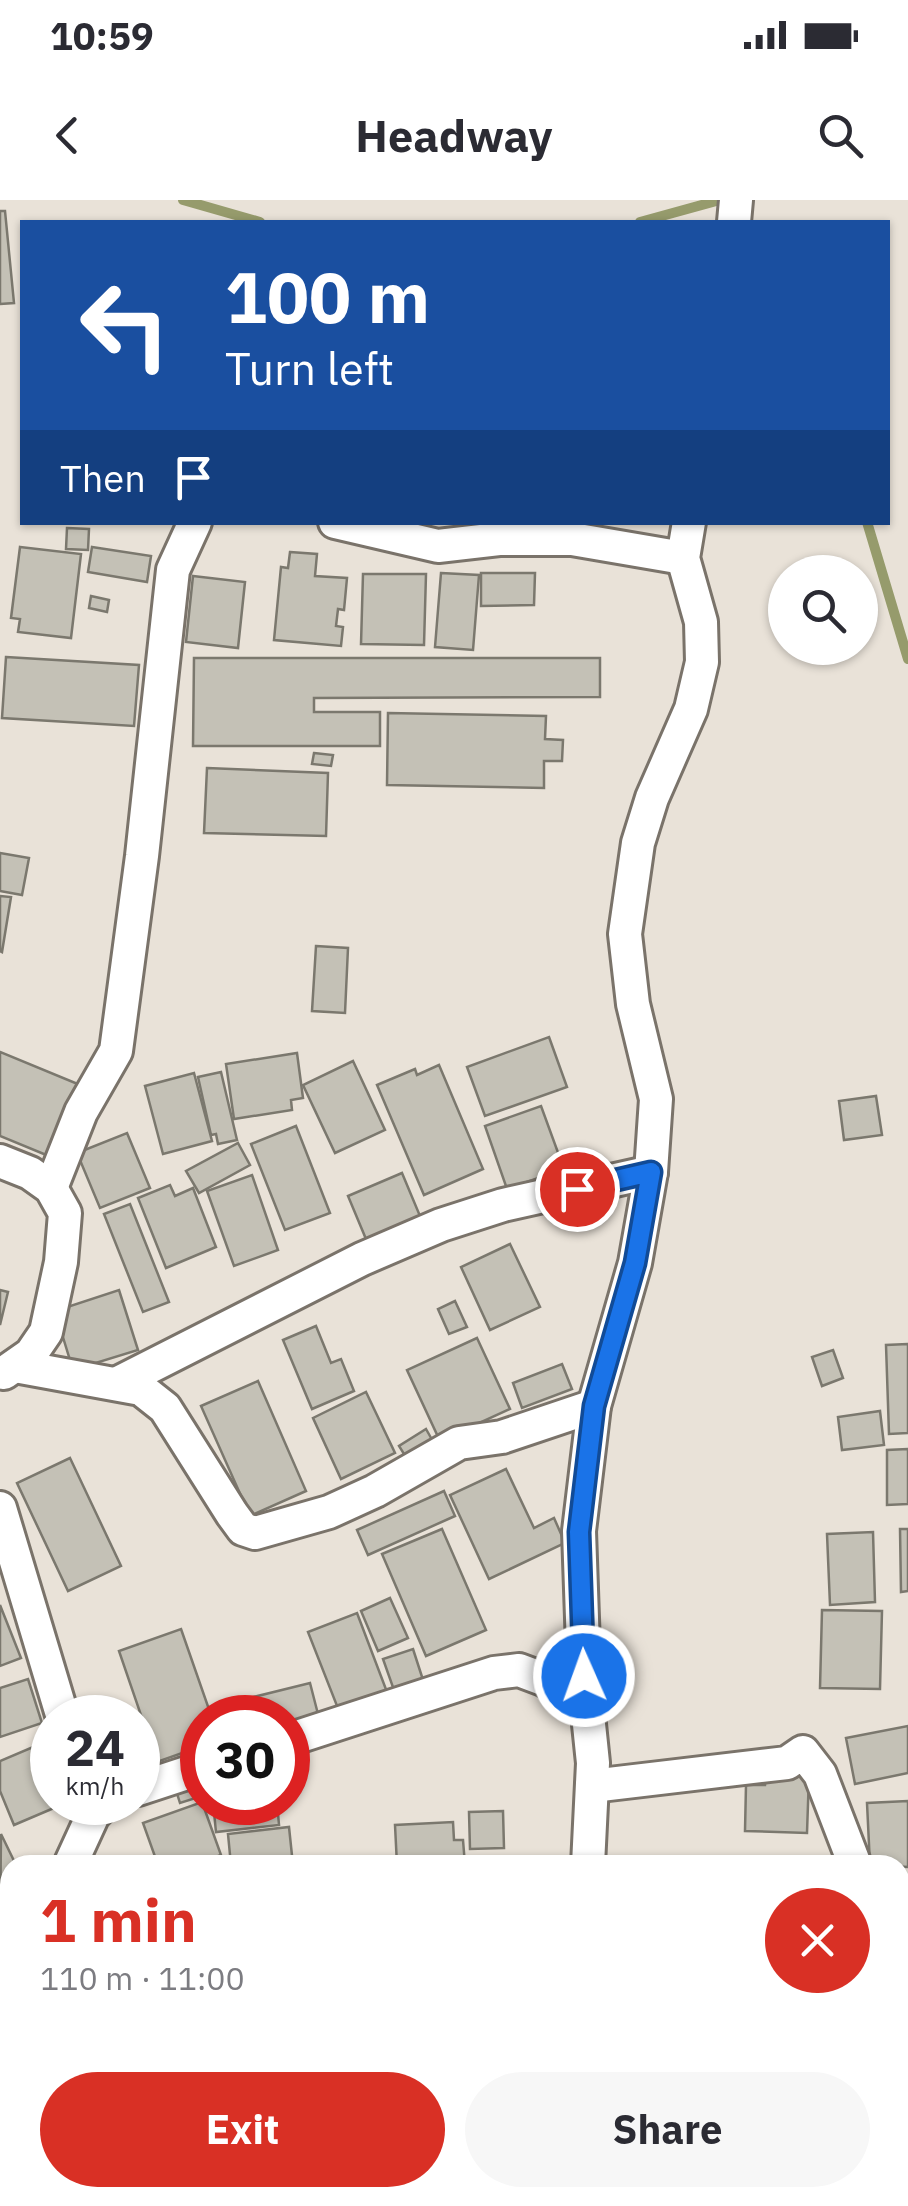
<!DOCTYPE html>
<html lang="en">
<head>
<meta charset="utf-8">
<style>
	body { margin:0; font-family:"IBM Plex Sans",sans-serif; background:#f7f7f7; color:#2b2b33; height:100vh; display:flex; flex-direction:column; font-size:38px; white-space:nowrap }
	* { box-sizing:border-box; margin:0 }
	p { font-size:32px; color:#7c7c81 }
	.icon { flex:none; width:55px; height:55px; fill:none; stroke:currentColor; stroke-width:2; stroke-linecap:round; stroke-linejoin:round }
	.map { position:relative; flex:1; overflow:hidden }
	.drawer { position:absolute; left:0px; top:1655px; width:910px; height:352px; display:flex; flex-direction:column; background:#fff; border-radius:30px 30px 0 0; box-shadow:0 2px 8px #0004 }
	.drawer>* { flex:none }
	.banner { position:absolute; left:20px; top:20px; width:870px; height:305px; border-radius:0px; box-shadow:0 2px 8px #0004; background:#1a4fa0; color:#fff; overflow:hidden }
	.buttons { position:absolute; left:768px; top:355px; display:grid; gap:20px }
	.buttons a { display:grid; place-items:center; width:110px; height:110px; border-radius:50%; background:#fff; box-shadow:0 2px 8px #0004; font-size:50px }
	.speed { position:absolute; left:30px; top:1495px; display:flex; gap:20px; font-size:50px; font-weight:700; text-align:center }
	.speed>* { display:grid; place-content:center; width:130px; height:130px; border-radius:50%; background:#fff; box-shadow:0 2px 8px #0004; line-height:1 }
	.speed small { font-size:25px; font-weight:400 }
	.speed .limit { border:15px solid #d22; background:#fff; color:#111 }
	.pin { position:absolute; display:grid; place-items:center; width:85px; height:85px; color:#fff; margin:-42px; border:5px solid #fff; border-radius:50%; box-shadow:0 2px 10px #0007 }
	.me { position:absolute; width:110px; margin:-55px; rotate:358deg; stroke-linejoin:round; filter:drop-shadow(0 0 8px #0008) }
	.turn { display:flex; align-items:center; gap:35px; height:210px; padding:0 40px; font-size:45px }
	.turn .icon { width:130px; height:130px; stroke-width:2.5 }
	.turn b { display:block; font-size:70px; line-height:85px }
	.then { display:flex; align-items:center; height:95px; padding:0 40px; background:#0003; gap:20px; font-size:38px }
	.round { display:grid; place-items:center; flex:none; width:105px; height:105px; border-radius:52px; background:#f7f7f7 }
	.head { display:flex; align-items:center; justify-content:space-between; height:170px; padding:0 40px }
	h1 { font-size:60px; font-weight:700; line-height:75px; color:#d93025 }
	.cta { display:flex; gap:20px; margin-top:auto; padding:20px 40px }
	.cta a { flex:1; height:115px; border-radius:60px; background:#d93025; color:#fff; font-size:40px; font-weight:700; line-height:115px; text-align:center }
	.cta a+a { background:#f7f7f7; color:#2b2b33 }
	.status { display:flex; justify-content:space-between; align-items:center; height:70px; padding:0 50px; background:#fff; direction:ltr }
	.status svg { height:28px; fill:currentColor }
	header { display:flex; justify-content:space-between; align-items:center; height:130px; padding:0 40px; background:#fff; font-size:45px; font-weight:700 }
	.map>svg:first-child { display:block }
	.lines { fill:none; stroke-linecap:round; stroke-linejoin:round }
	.stream { stroke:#969b6c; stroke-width:10 }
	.building { fill:#c4c1b6; stroke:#7b786e; stroke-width:2.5 }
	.street-casing { stroke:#7a736a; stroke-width:38 }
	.street { stroke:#fff; stroke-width:32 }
	.route-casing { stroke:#114b97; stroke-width:25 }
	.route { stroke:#1a73e8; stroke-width:18 }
</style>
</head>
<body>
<div class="status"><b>10:59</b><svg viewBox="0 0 49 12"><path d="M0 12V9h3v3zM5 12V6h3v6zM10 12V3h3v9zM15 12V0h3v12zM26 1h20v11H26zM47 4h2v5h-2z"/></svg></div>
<header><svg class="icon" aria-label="back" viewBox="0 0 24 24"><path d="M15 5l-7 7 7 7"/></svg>Headway<svg class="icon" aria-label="search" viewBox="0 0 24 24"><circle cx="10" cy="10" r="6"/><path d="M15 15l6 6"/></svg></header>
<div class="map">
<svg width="908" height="2006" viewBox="0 0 908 2006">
	<rect width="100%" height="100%" fill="#e9e2d8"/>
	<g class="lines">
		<g class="stream">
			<polyline points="183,0 260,22"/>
			<polyline points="640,22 720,0"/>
			<polyline points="867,322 908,459"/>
		</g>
	</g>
	<g class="building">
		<polygon points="0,11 5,11 14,103 0,104"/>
		<polygon points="67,328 89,329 88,350 66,349"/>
		<polygon points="20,347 81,354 71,438 18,432 20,419 11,418"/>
		<polygon points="92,347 151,356 147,382 88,372"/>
		<polygon points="290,352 317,354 315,376 347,378 344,410 338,409 336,426 343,427 341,446 274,440 281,367 288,368"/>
		<polygon points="441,373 479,375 473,450 435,447"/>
		<polygon points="481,373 535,373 534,405 481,406"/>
		<polygon points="363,374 426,374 424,445 361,444"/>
		<polygon points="193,376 245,382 238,448 186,442"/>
		<polygon points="91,396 109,400 107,412 89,408"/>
		<polygon points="6,457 139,465 134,526 2,518"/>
		<polygon points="194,458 600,458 600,497 314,498 314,512 380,512 380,546 193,546"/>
		<polygon points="388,513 546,516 545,539 563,540 562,561 544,561 544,588 387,585"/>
		<polygon points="314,553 333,555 331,566 312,564"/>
		<polygon points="207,568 328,573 326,636 204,633"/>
		<polygon points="0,653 29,658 22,695 0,691"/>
		<polygon points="0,696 11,697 2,752 0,751"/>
		<polygon points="316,746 348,748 345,813 312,811"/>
		<polygon points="549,837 567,887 485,916 467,867"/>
		<polygon points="0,852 85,887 56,959 0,936"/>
		<polygon points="297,853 303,898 291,900 292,910 234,919 226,864"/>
		<polygon points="353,861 385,930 335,953 303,885"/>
		<polygon points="439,865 483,969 424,995 377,885 415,869 417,875"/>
		<polygon points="221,872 237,940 218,944 216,934 211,935 198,877"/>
		<polygon points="194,873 212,941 163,954 145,886"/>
		<polygon points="876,896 882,935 844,940 839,901"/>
		<polygon points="541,906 564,969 507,989 485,926"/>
		<polygon points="296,926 330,1013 285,1030 251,944"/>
		<polygon points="127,933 150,988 100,1008 77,953"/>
		<polygon points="238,943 250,965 199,993 186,971"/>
		<polygon points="402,973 420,1016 366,1039 348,996"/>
		<polygon points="252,975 278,1050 234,1066 207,991"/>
		<polygon points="170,985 175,996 193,988 216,1047 166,1068 138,998"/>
		<polygon points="130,1004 169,1102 143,1112 104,1014"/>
		<polygon points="510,1044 540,1107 490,1130 461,1067"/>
		<polygon points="0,1090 8,1092 0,1125"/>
		<polygon points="119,1090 138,1150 73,1170 55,1111"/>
		<polygon points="455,1101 467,1127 449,1134 438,1109"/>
		<polygon points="316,1126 331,1163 341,1159 354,1191 312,1209 283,1140"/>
		<polygon points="477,1138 510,1209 440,1241 407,1170"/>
		<polygon points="908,1144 908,1233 889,1234 886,1145"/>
		<polygon points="833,1150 843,1178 822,1186 812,1157"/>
		<polygon points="562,1164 572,1189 522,1208 513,1183"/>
		<polygon points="258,1181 306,1291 250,1316 201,1206"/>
		<polygon points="366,1192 395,1253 341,1279 313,1218"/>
		<polygon points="880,1211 884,1245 842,1250 838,1217"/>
		<polygon points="426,1229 435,1245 409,1262 399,1246"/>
		<polygon points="908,1249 908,1304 887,1305 887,1250"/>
		<polygon points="70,1258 121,1366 68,1391 17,1283"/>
		<polygon points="506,1269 534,1328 554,1318 565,1343 489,1379 450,1295"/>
		<polygon points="444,1291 455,1316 368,1355 357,1330"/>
		<polygon points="442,1329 486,1430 426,1456 382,1354"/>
		<polygon points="900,1329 908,1329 908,1391 901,1392"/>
		<polygon points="873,1332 875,1402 830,1405 827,1334"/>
		<polygon points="390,1398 408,1438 378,1451 361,1411"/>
		<polygon points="0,1405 21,1458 0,1466"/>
		<polygon points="822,1410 882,1411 880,1489 820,1488"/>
		<polygon points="357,1413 387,1492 339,1511 308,1432"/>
		<polygon points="181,1429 212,1518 202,1518 202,1546 157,1562 119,1451"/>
		<polygon points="413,1449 424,1483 395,1493 383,1459"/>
		<polygon points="28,1479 42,1523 0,1537 0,1488"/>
		<polygon points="310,1483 319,1518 288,1526 288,1518 220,1518 217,1506"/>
		<polygon points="908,1526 908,1573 855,1584 846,1538"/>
		<polygon points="52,1539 52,1602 68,1602 14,1625 0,1591 0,1561"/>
		<polygon points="766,1574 809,1575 807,1633 745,1631 746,1585 765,1585"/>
		<polygon points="194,1581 199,1597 180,1603 175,1587"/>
		<polygon points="908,1601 908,1667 870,1665 867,1603"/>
		<polygon points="202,1602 221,1655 194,1665 158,1665 143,1623"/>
		<polygon points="213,1602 277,1602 279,1625 216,1632"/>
		<polygon points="503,1611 504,1648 470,1649 469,1612"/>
		<polygon points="453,1622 454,1640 463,1640 465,1665 397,1665 395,1625"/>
		<polygon points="289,1627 293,1665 231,1665 228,1634"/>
		<polygon points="1,1634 16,1665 10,1665 10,1725 0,1730"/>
		<rect x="900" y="1769" width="8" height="13"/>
		<polygon points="10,1771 10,1820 0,1822 0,1773"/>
		<rect x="900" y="1789" width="8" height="45"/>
		<polygon points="10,1839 10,1926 0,1887 0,1842"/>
		<polygon points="900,1847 908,1848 908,1873 900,1873"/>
		<rect x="900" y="1877" width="8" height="66"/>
		<polygon points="41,1998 86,1998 88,2006 43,2006"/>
		<polygon points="109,1998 155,1998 155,2001 136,2006 111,2006"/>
		<polygon points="347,1998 413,1998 414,2006 348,2006"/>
		<polygon points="424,1998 453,1998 454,2006 425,2006"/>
	</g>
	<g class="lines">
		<defs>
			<g id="street">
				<polyline points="734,22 736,0"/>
				<polyline points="335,322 438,346 499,339 572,339 683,358"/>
				<polyline points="0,961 30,973 51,988 65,1013 61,1062 46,1132 31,1154 4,1173"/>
				<polyline points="51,988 81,912 116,851 142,656 173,370 195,322"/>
				<polyline points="15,1166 141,1189 165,1208 232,1314 243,1329 255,1333 329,1312 375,1291 459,1243 502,1237 594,1206"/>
				<polyline points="118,1183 362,1059 441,1025 503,1005 651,972"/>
				<polyline points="0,1308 63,1518"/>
				<polyline points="288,1540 494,1473 519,1470 543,1479 587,1505"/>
				<polyline points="592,1586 787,1563 803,1552 820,1574 855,1665"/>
				<polyline points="138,1589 202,1568"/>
				<polyline points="70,1665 93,1615 106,1602"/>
				<polyline points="588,1665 593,1563 584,1476 579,1331 594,1206 635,1063 651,972 656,899 633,804 625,734 638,643 652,598 691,509 702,462 701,422 683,358 689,322"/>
				<polyline points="900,1705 908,1710"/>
				<polyline points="0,1741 10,1739"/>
				<polyline points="617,1998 618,2006"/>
			</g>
		</defs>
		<use href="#street" class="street-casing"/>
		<use href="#street" class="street"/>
	</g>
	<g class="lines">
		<defs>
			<polyline id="route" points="577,989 651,972 635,1063 594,1206 579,1332 584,1476"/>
		</defs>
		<use href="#route" class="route-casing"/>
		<use href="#route" class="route"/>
	</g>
</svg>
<div class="buttons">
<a><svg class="icon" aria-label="search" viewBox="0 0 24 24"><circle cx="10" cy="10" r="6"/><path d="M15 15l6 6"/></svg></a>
</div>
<div class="speed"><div>24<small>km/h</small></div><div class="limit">30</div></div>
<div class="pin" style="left:577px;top:989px;background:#d93025"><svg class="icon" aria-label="arrive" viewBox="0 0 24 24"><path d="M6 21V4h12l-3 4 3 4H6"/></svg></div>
<svg class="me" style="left:584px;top:1476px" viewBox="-20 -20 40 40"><circle r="17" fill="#1a73e8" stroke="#fff" stroke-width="3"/><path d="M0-11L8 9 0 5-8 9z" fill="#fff"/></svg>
<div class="banner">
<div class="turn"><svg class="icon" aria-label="left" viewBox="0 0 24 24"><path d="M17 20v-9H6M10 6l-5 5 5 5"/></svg><div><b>100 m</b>Turn left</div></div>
<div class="then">Then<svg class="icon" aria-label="arrive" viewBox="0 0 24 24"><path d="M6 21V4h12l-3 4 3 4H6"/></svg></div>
</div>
<section class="drawer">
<div class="head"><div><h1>1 min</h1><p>110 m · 11:00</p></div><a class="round" style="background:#d93025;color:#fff"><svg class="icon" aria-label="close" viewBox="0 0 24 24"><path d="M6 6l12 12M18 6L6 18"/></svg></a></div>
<div class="cta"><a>Exit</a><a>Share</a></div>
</section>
</div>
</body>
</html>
